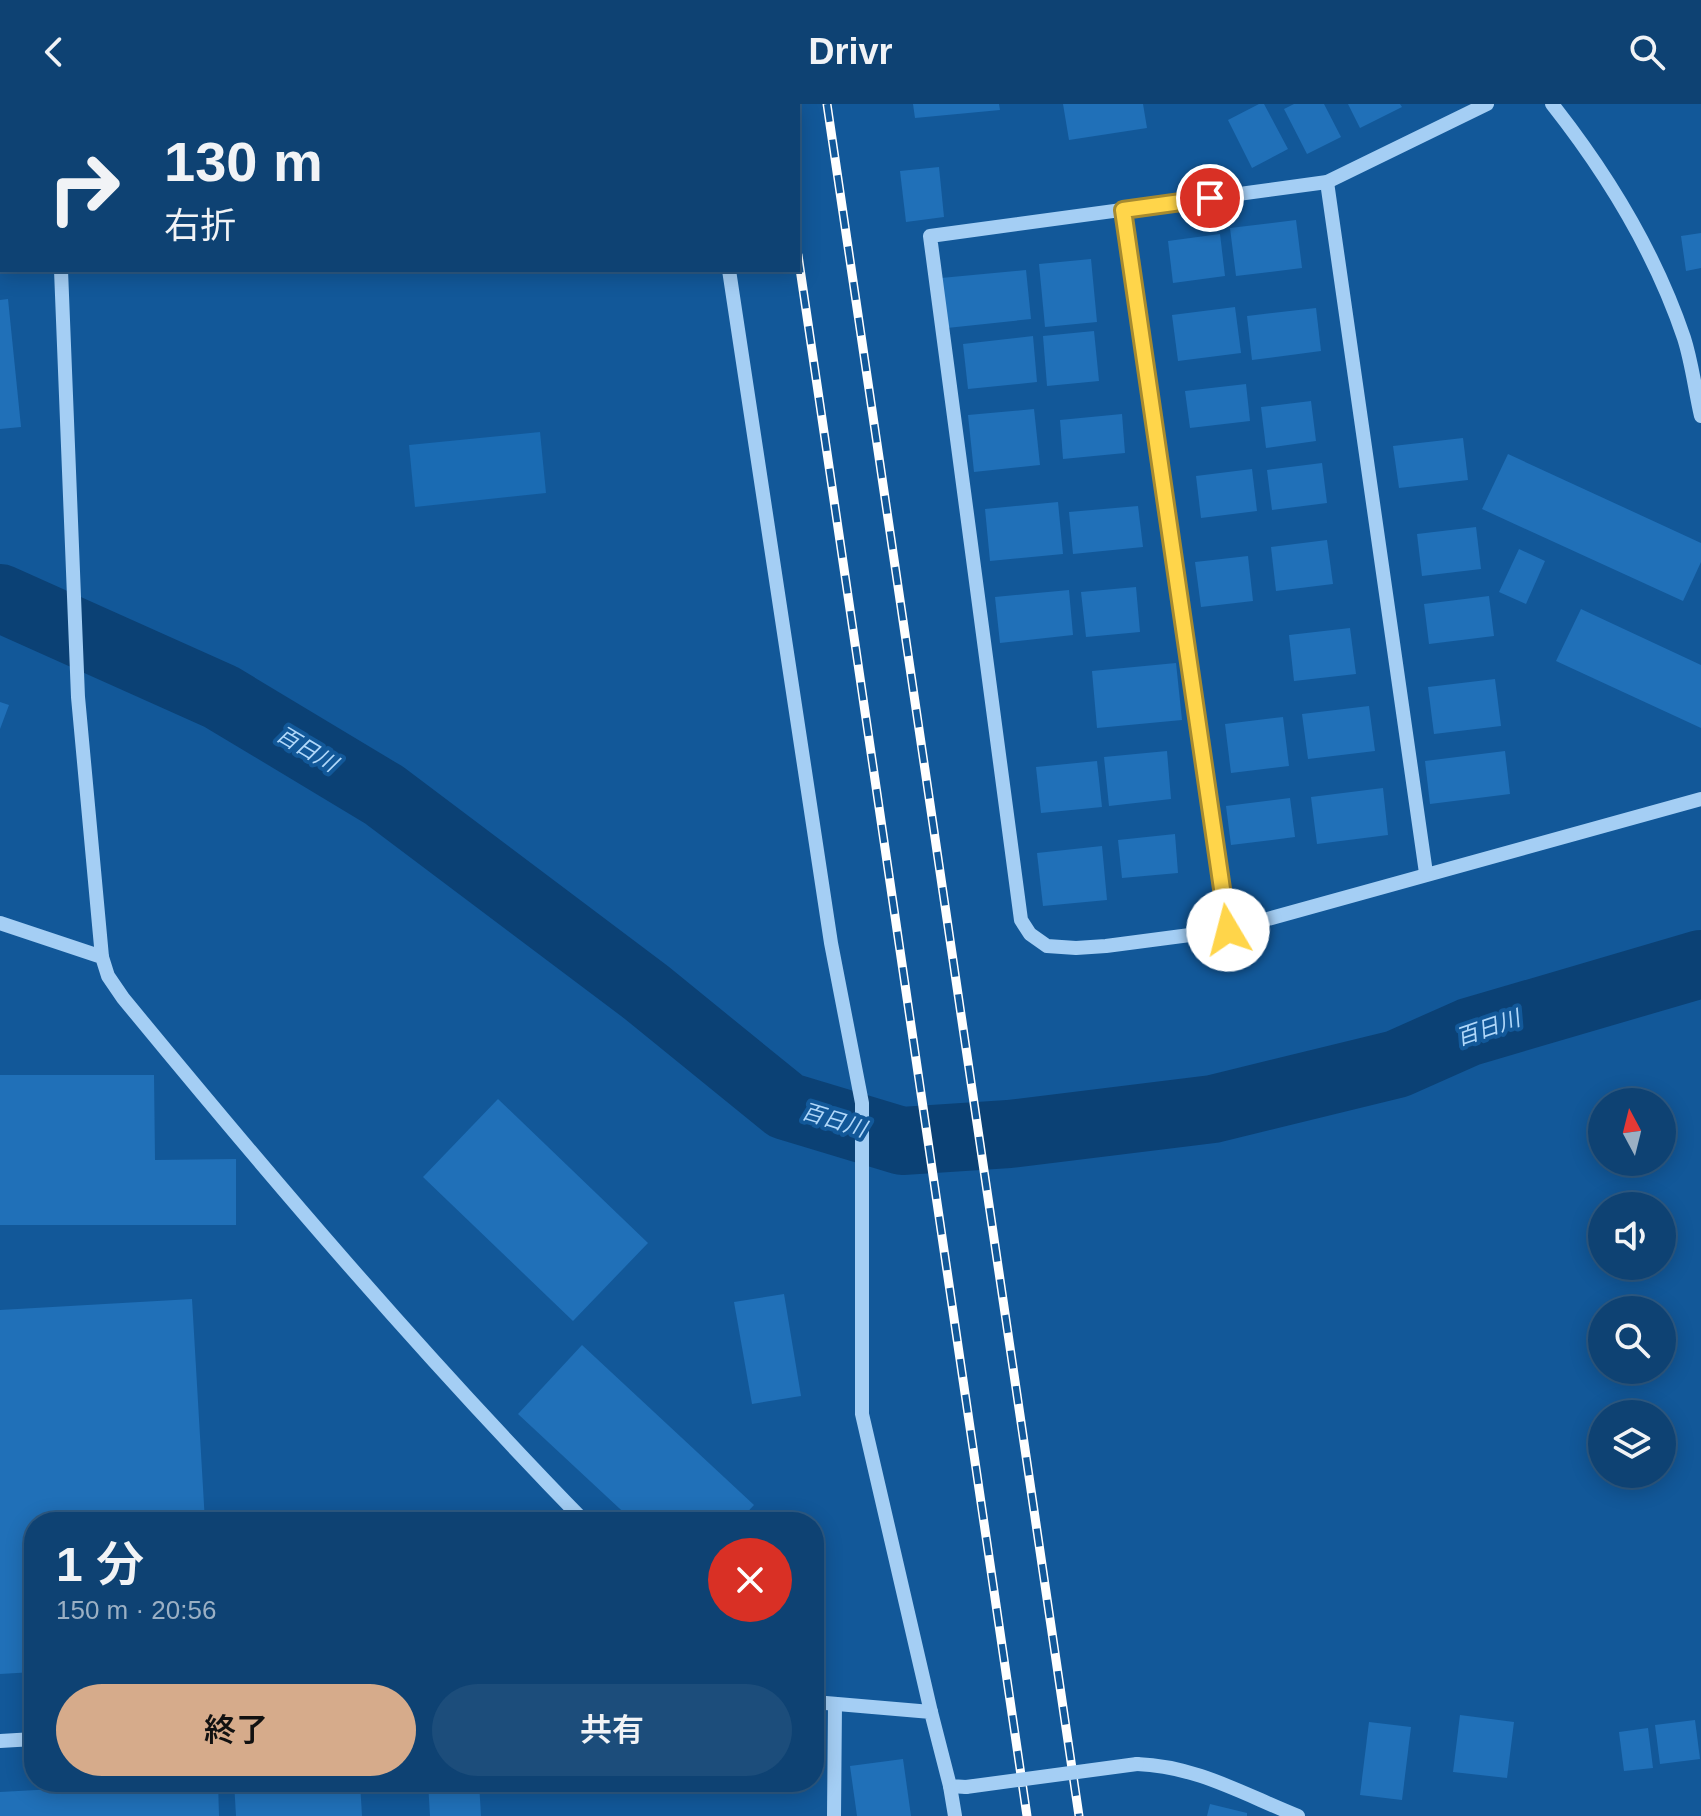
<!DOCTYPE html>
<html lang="ja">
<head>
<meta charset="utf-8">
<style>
	body { margin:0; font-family:Helvetica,"Noto Sans JP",sans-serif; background:#1c4d7b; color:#f1f3f6; height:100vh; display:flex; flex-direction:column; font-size:30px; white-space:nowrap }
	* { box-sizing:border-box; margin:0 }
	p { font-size:26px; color:#9bb0c4 }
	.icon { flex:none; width:44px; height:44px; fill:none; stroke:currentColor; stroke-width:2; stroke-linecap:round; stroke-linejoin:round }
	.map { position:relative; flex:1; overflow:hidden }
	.drawer { position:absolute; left:24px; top:1408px; width:800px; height:280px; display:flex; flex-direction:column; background:#0e4273; border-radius:32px; box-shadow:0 4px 20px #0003,0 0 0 2px #2e5b85 }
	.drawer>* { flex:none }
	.guide { position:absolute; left:0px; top:0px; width:800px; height:168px; box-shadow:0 4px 20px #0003,0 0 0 2px #2e5b85; background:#0e4273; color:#f1f3f6; overflow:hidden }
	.needle { width:52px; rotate:353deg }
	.buttons { position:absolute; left:1588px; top:984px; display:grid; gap:16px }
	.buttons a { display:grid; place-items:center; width:88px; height:88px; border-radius:50%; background:#0e4273; box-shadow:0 4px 20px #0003,0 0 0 2px #2e5b85; font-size:40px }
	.pin { position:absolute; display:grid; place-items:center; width:68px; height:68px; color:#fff; margin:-34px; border:4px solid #fff; border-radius:50%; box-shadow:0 2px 8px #0007 }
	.me { position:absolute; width:88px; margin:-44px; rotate:352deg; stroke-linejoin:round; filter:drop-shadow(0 0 6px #0008) }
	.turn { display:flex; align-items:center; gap:28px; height:168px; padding:0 32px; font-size:36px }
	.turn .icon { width:104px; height:104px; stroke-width:2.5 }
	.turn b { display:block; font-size:56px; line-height:68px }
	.round { display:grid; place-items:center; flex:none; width:84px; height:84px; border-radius:42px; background:#1c4d7b }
	.summary { display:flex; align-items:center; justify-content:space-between; height:136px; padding:0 32px }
	h1 { font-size:48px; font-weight:600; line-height:60px }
	.primary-button { display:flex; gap:16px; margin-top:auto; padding:16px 32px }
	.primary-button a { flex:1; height:92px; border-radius:48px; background:#d6ab8b; color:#111; font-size:32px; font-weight:600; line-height:92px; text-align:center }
	.primary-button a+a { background:#1c4d7b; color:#f1f3f6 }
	header { display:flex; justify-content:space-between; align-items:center; height:104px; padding:0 32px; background:#0e4273; font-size:36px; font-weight:600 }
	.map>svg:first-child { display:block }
	.green { fill:#1a6bb3 }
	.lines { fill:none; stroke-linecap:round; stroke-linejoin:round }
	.river { stroke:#0b4175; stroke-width:68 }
	.building { fill:#2070b8 }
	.minor { stroke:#a4cef4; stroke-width:14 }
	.rail-casing { stroke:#fff; stroke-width:9 }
	.rail { stroke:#125899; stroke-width:6; stroke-dasharray:18; stroke-linecap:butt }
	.minor-bridge { stroke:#a4cef4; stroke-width:14 }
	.route-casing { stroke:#a68a30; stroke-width:20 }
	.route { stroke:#ffd54a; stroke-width:14 }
	.labels { text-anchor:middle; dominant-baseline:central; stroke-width:8; stroke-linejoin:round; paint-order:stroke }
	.water-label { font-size:22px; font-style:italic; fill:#b1d8fa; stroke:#125899 }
</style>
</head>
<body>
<header><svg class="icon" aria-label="back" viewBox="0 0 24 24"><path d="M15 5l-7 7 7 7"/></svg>Drivr<svg class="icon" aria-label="search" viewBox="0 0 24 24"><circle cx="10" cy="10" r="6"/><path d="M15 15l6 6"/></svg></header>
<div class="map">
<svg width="1701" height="1712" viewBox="0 0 1701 1712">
	<rect width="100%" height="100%" fill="#125899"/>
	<polygon class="green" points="540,328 546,389 415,403 409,341"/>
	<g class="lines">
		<polyline class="river" points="0,494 221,593 384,691 647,889 786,1002 902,1037 1009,1030 1213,1005 1397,960 1469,928 1701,860"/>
	</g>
	<g class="building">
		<polygon points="913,0 999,0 1000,6 915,14"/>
		<polygon points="1063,0 1143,0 1147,24 1069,36"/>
		<polygon points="1259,0 1264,0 1288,45 1252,64 1228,16"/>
		<polygon points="1294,0 1324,0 1341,33 1307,50 1284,5"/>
		<polygon points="1348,0 1400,0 1402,3 1360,24"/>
		<polygon points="939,63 944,113 906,118 900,67"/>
		<polygon points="1296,116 1302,164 1236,172 1230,124"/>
		<polygon points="1701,129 1701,164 1686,167 1681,132"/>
		<polygon points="1220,130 1225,172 1173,179 1168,137"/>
		<polygon points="1091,155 1097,218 1045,223 1039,160"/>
		<polygon points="1026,166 1031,215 947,224 941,174"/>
		<polygon points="8,195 21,323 0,325 0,196"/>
		<polygon points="1235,203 1241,249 1178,257 1172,211"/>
		<polygon points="1316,204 1321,247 1252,256 1247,212"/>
		<polygon points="1094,227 1099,277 1047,282 1043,232"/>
		<polygon points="1033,232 1037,278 968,285 963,240"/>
		<polygon points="1246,280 1250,317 1190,324 1185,287"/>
		<polygon points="1311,297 1316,337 1266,344 1261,303"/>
		<polygon points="1034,305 1040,361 974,368 968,311"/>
		<polygon points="1122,310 1125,349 1063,355 1060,316"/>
		<polygon points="1463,334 1468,376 1399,384 1393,342"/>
		<polygon points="1508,350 1701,439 1701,458 1683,497 1482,405"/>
		<polygon points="1322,359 1327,399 1272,406 1267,366"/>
		<polygon points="1252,365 1257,407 1201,414 1196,372"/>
		<polygon points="1058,398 1063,450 990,457 985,405"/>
		<polygon points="1138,402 1143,443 1073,450 1069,408"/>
		<polygon points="1476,423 1481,465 1422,472 1417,430"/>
		<polygon points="1327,436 1333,480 1276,487 1271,443"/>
		<polygon points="1519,445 1545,457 1526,500 1499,488"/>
		<polygon points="1248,452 1253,497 1201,503 1195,458"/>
		<polygon points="1136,483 1140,528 1086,533 1081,488"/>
		<polygon points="1069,486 1073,531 1000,539 995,493"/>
		<polygon points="1489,492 1494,532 1429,540 1424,500"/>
		<polygon points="1581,505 1701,561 1701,624 1556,557"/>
		<polygon points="1350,524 1356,570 1294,577 1289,531"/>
		<polygon points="1176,559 1182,616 1097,624 1092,567"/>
		<polygon points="1495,575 1501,622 1434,630 1428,583"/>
		<polygon points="0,598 9,601 0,625"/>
		<polygon points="1369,602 1375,647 1308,655 1302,610"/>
		<polygon points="1283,613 1289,662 1231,669 1225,620"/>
		<polygon points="1167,647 1171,695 1109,702 1104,653"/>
		<polygon points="1505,647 1510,690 1430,700 1425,657"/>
		<polygon points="1097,657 1102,703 1041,709 1036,663"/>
		<polygon points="1383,684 1388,731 1317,740 1311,693"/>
		<polygon points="1290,694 1295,733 1231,741 1226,702"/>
		<polygon points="1175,730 1178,769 1122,774 1118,736"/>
		<polygon points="1102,742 1107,796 1043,802 1037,749"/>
		<polygon points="0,971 154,971 155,1056 236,1055 236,1121 0,1121"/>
		<polygon points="498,995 648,1139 573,1217 423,1073"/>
		<polygon points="784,1190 801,1292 752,1300 734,1198"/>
		<polygon points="192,1195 205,1418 34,1418 34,1568 0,1570 0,1206"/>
		<polygon points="582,1241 754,1401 738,1418 634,1418 518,1310"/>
		<polygon points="1460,1611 1514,1618 1507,1674 1453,1668"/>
		<polygon points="1695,1616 1700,1655 1660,1660 1655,1621"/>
		<polygon points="1369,1618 1411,1623 1402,1696 1360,1691"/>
		<polygon points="1648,1624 1653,1664 1624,1667 1619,1628"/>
		<polygon points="903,1655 911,1712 857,1712 850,1662"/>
		<polygon points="183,1678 218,1678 219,1712 0,1712 0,1688"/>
		<polygon points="234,1678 360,1678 362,1712 236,1712"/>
		<polygon points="428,1678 479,1678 481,1712 430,1712"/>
		<polygon points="1210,1700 1247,1709 1247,1712 1207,1712"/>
	</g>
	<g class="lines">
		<g class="minor">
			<polyline points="52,0 52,2"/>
			<polyline points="703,0 703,2"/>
			<polyline points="1487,0 1327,78 930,132 1021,816 1030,830 1047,842 1076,844 1106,842 1228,826 1701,695"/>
			<path d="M1552,0C1608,71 1655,148 1684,234C1692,259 1695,286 1701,312"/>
			<polyline points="1327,78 1426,769"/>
			<polyline points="1123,106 1228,826"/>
			<polyline points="61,166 78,593 102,853"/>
			<polyline points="729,166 831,839 862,999 862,1310 931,1608"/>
			<path d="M0,819L102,853L108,872L123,894C271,1074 422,1251 585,1418"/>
			<polyline points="814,1598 931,1608 950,1682 966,1683"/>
			<polyline points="0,1637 34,1635"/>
			<path d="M1137,1660C1196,1662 1243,1690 1298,1712"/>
			<polyline points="950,1682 955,1712"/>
			<polyline points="834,1712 835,1600"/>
		</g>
		<defs>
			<g id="rail">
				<polyline points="776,0 776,2"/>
				<polyline points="827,0 1079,1712"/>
				<polyline points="798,151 1027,1712"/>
			</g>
		</defs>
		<use href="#rail" class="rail-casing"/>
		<use href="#rail" class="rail"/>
		<polyline class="minor-bridge" points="966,1683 1137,1660"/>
	</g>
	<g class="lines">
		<defs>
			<polyline id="route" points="1210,94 1123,106 1228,826"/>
		</defs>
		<use href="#route" class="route-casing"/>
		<use href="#route" class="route"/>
	</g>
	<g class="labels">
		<g class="water-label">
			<text transform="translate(307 645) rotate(31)">百日川</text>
			<text transform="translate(1488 924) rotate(-19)">百日川</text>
			<text transform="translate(834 1016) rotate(17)">百日川</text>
		</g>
	</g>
</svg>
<div class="buttons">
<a><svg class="needle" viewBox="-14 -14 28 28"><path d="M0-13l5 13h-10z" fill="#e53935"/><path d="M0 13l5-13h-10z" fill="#9bb0c4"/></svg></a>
<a><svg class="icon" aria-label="sound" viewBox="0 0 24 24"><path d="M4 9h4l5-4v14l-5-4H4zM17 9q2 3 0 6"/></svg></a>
<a><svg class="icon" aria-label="search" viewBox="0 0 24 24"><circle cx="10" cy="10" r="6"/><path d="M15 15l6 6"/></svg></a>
<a><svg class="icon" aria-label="layers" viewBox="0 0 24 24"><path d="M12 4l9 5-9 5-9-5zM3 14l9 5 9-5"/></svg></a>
</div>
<div class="pin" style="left:1210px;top:94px;background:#d93025"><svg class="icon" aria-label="arrive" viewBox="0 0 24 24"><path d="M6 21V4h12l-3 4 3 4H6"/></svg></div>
<svg class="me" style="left:1228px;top:826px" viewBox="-20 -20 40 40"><circle r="19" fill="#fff"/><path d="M0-13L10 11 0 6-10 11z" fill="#ffd54a"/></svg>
<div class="guide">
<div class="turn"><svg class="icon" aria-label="right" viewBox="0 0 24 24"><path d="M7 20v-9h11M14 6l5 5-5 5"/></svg><div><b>130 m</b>右折</div></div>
</div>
<section class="drawer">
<div class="summary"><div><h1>1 分</h1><p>150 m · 20:56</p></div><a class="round" style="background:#d93025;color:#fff"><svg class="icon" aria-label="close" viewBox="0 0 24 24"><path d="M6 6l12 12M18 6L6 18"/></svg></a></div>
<div class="primary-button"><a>終了</a><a>共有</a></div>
</section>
</div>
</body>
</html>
